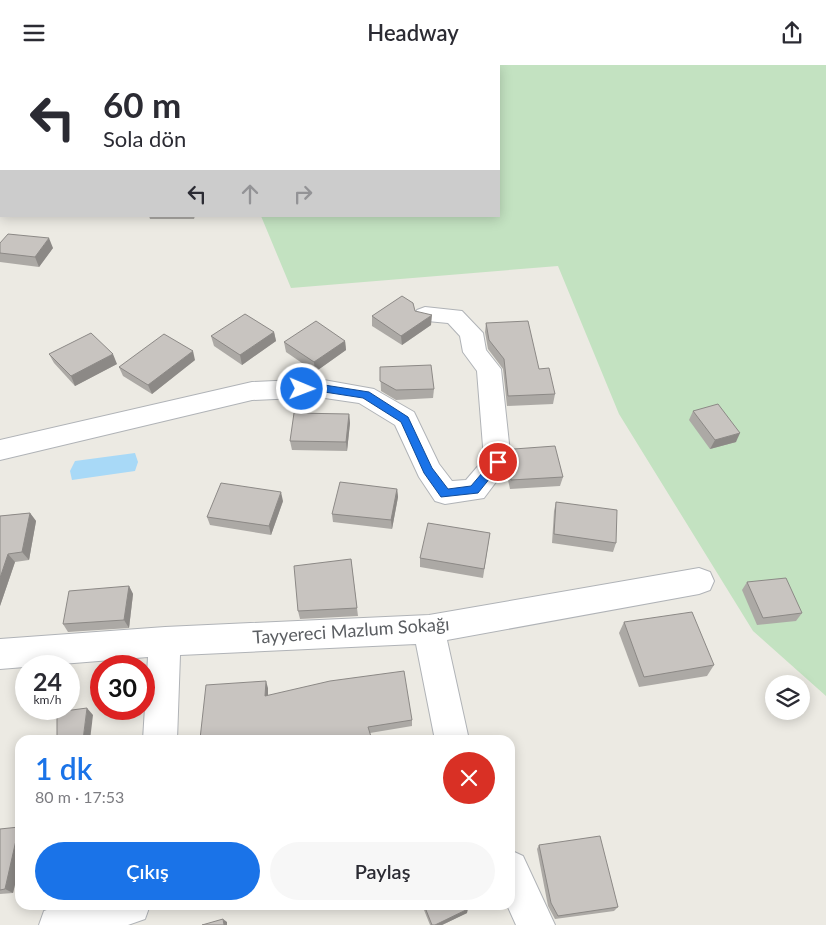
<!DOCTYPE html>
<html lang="tr">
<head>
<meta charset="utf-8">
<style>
	body { margin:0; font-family:Lato,sans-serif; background:#f7f7f7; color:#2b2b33; height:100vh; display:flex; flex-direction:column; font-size:19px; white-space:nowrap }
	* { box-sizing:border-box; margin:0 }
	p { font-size:16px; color:#7c7c81 }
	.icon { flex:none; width:28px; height:28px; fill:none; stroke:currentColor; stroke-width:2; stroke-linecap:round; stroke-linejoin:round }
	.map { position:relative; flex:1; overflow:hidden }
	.sheet { position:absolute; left:15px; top:670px; width:500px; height:175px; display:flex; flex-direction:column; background:#fff; border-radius:15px; box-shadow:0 2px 12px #0003 }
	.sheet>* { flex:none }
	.hud { position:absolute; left:0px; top:0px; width:500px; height:152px; box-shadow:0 2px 12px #0003; background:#fff; color:#2b2b33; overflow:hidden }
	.buttons { position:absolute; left:765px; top:610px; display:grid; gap:10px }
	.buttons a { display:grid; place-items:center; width:45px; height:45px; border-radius:50%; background:#fff; box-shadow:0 2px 12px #0003; font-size:25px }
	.speed { position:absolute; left:15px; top:590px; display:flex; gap:10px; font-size:25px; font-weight:700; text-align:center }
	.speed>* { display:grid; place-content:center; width:65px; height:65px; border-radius:50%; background:#fff; box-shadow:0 2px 12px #0003; line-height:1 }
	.speed small { font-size:12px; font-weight:400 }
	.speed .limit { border:8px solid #d22; background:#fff; color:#111 }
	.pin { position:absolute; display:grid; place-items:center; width:42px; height:42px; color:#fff; margin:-21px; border:2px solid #fff; border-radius:50%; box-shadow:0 1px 5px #0007 }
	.me { position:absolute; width:55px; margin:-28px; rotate:91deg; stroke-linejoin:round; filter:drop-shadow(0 0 4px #0008) }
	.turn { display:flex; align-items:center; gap:18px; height:105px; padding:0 20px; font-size:22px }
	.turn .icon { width:65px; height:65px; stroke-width:2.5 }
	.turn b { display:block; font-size:35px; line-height:42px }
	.lanes { display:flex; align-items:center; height:48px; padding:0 20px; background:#0003; justify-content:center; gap:25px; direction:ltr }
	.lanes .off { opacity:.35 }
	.round { display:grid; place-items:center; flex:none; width:52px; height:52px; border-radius:26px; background:#f7f7f7 }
	.summary { display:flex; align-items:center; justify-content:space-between; height:85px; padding:0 20px }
	h1 { font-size:30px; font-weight:600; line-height:38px; color:#1a73e8 }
	.action { display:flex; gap:10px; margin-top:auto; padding:10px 20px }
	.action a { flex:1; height:58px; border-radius:30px; background:#1a73e8; color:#fff; font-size:20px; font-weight:600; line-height:58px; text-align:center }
	.action a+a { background:#f7f7f7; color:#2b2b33 }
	header { display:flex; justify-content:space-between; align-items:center; height:65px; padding:0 20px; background:#fff; font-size:22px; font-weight:600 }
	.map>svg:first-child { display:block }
	.green { fill:#c3e2c1 }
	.water { fill:#a8d9f7 }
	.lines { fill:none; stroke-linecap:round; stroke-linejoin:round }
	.minor-casing { stroke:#b0b3b7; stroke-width:2 }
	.minor { fill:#fff; fill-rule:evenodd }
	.wall { fill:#aca9a5 }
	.shaded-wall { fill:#8c8986 }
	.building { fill:#c8c4c0; stroke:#8c8986 }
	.route { fill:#1a73e8; stroke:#114b97 }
	.labels { text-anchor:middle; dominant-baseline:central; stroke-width:4; stroke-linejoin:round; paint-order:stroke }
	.street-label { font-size:18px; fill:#5b5e62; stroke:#fff }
</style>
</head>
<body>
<header><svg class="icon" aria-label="menu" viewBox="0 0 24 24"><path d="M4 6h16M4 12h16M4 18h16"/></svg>Headway<svg class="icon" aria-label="share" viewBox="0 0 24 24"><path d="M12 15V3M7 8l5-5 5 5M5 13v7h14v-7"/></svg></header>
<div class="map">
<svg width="826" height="860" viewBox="0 0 826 860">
	<rect width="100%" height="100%" fill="#eceae3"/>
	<g class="green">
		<polygon points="102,0 287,0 292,1 101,1"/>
		<polygon points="432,0 826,0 826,631 753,566 619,349 558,201 291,223 261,151 499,151 499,1 429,1"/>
	</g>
	<polygon class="water" points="135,388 138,397 135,406 72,415 70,406 75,396"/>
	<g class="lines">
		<defs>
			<g id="minor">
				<polygon points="425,242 462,246 483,268 486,285 501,304 511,397 484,433 445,439 435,436 419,412 395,360 359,338 318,332 252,335 0,395 0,375 252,317 318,314 374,324 414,347 439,399 452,416 466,415 484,394 477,306 463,287 460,271 448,258 417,255 414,250 417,245"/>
				<polygon points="699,503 710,507 714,516 710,525 699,529 447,575 469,675 435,675 416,579 180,590 177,675 143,675 148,592 0,604 0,574 165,562 429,550"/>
				<polygon points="510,785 523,791 555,860 516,860 507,840 510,840"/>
				<polygon points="60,840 150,840 145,854 128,860 39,860 44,846"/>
			</g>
		</defs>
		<use href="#minor" class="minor-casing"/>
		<use href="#minor" class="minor"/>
	</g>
	<g class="wall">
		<polygon points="0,0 94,0 92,1 1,1 1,41 0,41"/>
		<polygon points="327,0 379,0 376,1 329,1"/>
		<polygon points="149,151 195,151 194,154 150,154"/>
		<polygon points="0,178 53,183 39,202 0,197"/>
		<polygon points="415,246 431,260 402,280 372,261 372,251"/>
		<polygon points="486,258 555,329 553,339 507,341 503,304 488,284 485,267"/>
		<polygon points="274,267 276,276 242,300 214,281 211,271"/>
		<polygon points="345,276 346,285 315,307 286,287 284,277"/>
		<polygon points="49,289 117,299 75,321 54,298"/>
		<polygon points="195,295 152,329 123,311 119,302"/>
		<polygon points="380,302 434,324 433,333 396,335 381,326"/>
		<polygon points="693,346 736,377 710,384 689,355"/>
		<polygon points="349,349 350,358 347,386 292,385 290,376"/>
		<polygon points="514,384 563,412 560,421 510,424 506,406 508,397 513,391"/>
		<polygon points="397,424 398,432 392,464 333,457 332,449"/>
		<polygon points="283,436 271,470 210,460 207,452"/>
		<polygon points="556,437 616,478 613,487 552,478 554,446"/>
		<polygon points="30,448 36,456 29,495 15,497 0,541 0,451"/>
		<polygon points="490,468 483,513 420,502 420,493"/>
		<polygon points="351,494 358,551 300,554 298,546"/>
		<polygon points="747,517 802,548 796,556 757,560 742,525"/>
		<polygon points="129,521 133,529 129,563 68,567 63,559"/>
		<polygon points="624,557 714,600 707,611 639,622 619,568"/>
		<polygon points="268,623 268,631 412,655 412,661 370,668 372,675 200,675"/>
		<polygon points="20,763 20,798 13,828 0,829 0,764"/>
		<polygon points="539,780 618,842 614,846 555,854 548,841 537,784"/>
		<polygon points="422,840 466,840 467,848 442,860 430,860"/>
	</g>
	<g class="shaded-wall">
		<polygon points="80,0 94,0 92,1 79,1"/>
		<polygon points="365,0 379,0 376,1 363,1"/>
		<polygon points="49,173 53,183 39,202 35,192"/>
		<polygon points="432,250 431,260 402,280 401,271"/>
		<polygon points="274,267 276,276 242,300 240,290"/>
		<polygon points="345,276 346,285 315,307 314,297"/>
		<polygon points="193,286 195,295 152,329 148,320"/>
		<polygon points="113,289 117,299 75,321 71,311"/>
		<polygon points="349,349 350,358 347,386 346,377"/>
		<polygon points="740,368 736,377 710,384 715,375"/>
		<polygon points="397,424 398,432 392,464 391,455"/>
		<polygon points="281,427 283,436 271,470 269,461"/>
		<polygon points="30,448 36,456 29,495 22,487"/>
		<polygon points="8,489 15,497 0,541 0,513"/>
		<polygon points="129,521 133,529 129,563 124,555"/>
		<polygon points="266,616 268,623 268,638 265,631"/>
		<polygon points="87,643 93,650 90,675 83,675"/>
		<polygon points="19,762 20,763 20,798 13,828 5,824"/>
		<polygon points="468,844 467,848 442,860 435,860"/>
		<polygon points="223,854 227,857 227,860 224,860"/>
	</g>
	<g class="building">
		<polygon points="3,0 80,0 79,1 6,1"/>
		<polygon points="338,0 365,0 363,1 340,1"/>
		<polygon points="1,6 1,33 0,32 0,7"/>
		<polygon points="8,169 49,173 35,192 0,188 0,178"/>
		<polygon points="402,231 413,238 415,246 432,250 401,271 372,251"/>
		<polygon points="245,249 274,267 240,290 211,271"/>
		<polygon points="316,256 345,276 314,297 284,277"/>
		<polygon points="528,256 539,304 549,303 555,329 508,331 504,294 489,275 486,258"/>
		<polygon points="91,268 113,289 71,311 49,289"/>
		<polygon points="164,269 193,286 148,320 119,302"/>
		<polygon points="431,300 434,324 396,325 380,316 380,302"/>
		<polygon points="718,339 740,368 715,375 693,346"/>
		<polygon points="294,348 349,349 346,377 290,376"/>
		<polygon points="555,381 563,412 511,415 508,397 514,389 514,384"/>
		<polygon points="340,417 397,424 391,455 332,449"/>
		<polygon points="221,418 281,427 269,461 207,452"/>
		<polygon points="556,437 617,445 616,478 554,469"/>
		<polygon points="30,448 22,487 8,489 0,513 0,451"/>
		<polygon points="428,458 490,468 484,504 420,493"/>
		<polygon points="351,494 357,543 298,546 294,501"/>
		<polygon points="786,513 802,548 763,553 747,517"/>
		<polygon points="129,521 124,555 63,559 69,526"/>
		<polygon points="692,547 714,600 644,612 624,557"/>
		<polygon points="404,606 412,655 368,662 372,675 253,675 253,671 200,674 206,620 266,616 265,631 330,616"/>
		<polygon points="87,643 83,675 57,675 57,647"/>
		<polygon points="19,762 5,824 0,825 0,764"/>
		<polygon points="600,771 618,842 558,851 551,838 539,780"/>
		<polygon points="424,840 466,840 468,844 435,860 432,860"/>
		<polygon points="223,854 224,860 202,860"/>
	</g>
	<polygon class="route" points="318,319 369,327 408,352 432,403 448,424 471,421 494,394 502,394 503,397 478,428 441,432 424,408 401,357 363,333 318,326 302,327 297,324 302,320"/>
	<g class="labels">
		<g class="street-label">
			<text transform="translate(351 565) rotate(-4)">Tayyereci Mazlum Sokağı</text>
		</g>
	</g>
</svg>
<div class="buttons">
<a><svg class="icon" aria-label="layers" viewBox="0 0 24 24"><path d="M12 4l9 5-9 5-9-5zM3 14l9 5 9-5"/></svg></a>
</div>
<div class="speed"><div>24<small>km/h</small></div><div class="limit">30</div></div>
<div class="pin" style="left:498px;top:397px;background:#d93025"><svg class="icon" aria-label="arrive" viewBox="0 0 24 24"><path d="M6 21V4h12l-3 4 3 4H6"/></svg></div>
<svg class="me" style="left:302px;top:324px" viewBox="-20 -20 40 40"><circle r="17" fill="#1a73e8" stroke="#fff" stroke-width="3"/><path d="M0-11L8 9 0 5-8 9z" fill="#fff"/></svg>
<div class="hud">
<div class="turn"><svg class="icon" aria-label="left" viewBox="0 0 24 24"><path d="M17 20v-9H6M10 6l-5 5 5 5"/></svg><div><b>60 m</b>Sola dön</div></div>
<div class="lanes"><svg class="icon" aria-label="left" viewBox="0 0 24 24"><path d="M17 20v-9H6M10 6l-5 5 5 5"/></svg><svg class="icon off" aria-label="ahead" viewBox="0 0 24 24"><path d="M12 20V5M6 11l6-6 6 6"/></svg><svg class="icon off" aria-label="right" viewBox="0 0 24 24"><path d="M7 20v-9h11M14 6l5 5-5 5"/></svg></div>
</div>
<section class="sheet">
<div class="summary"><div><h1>1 dk</h1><p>80 m · 17:53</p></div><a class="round" style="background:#d93025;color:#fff"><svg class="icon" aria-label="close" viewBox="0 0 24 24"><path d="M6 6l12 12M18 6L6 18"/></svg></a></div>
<div class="action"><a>Çıkış</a><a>Paylaş</a></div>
</section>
</div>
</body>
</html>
